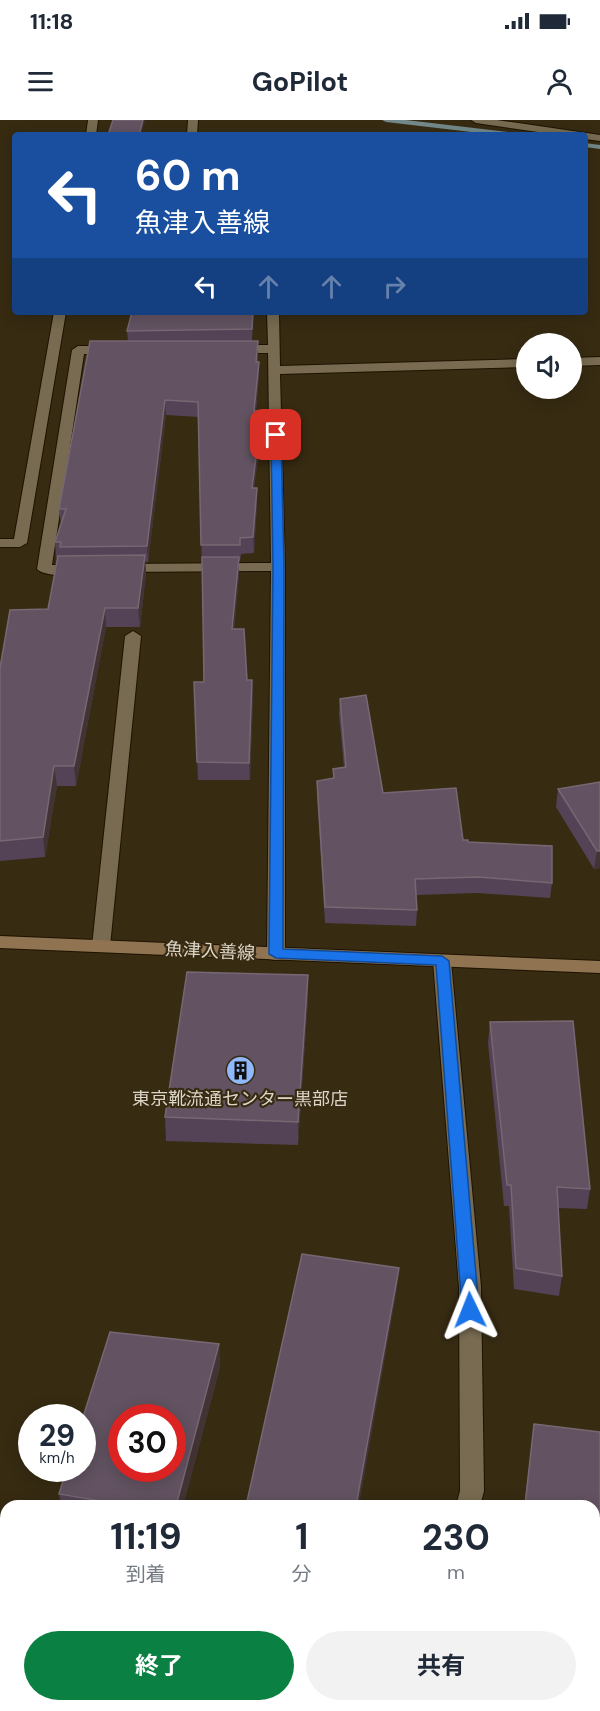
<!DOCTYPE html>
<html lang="ja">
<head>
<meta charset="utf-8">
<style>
	body { margin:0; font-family:"DM Sans","Noto Sans JP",sans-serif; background:#f2f2f3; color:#1f2937; height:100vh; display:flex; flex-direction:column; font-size:22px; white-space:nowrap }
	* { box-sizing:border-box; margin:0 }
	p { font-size:20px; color:#747a83 }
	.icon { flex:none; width:33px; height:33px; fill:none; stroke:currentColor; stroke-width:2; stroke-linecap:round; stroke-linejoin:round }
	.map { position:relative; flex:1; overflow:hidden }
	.side { position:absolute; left:0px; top:1380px; width:600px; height:212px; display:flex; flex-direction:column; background:#fff; border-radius:18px 18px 0 0; box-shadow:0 3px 15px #0003 }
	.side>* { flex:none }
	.banner { position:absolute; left:12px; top:12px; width:576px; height:183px; border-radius:6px; box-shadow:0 3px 15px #0003; background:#1a4fa0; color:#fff; overflow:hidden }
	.fabs { position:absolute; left:516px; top:213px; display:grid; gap:12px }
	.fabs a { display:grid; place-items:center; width:66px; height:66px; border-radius:50%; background:#fff; box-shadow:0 3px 15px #0003; font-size:30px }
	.speed { position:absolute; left:18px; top:1284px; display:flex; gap:12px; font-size:30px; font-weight:700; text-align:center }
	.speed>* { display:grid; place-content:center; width:78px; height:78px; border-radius:50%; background:#fff; box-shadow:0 3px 15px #0003; line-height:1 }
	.speed small { font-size:15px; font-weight:400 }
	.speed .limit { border:9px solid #d22; background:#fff; color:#111 }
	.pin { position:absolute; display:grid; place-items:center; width:51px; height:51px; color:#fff; margin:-26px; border-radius:12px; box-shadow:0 3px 9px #0006 }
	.me { position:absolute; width:66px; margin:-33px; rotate:358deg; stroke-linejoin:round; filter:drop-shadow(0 0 4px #0008) }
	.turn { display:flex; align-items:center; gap:21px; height:126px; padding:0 24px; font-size:27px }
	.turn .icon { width:78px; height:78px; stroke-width:2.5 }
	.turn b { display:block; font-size:42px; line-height:51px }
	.lanes { display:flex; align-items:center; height:57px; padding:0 24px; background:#0003; justify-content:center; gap:30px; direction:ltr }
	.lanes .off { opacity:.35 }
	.eta { display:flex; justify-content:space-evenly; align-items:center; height:102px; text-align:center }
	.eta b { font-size:36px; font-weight:700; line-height:42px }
	.cta { display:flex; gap:12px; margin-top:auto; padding:12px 24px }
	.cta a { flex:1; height:69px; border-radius:36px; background:#0b8043; color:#fff; font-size:24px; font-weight:700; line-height:69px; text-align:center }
	.cta a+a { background:#f2f2f3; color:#1f2937 }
	.status { display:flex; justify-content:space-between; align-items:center; height:42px; padding:0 30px; background:#fff; direction:ltr }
	.status svg { height:16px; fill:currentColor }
	header { display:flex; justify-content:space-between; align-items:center; height:78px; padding:0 24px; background:#fff; font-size:27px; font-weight:700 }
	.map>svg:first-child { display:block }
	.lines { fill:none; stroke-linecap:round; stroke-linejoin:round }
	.stream { fill:#73898a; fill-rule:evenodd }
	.lane-casing { stroke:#1e1300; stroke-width:2 }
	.street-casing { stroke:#1e1300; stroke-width:2 }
	.secondary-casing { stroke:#1e1300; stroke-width:2 }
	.lane { fill:#786b51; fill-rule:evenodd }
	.street { fill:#786b51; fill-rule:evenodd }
	.secondary { fill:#907351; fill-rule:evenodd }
	.wall { fill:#544356 }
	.shaded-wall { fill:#423335 }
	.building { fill:#635362; stroke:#766772; stroke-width:1.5; fill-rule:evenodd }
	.route { fill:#1a73e8; stroke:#114b97; stroke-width:1.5 }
	.labels { text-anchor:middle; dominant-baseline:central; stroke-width:4.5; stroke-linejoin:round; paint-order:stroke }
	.street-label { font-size:18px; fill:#ddd6c8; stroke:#372b12 }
	.poi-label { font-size:18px; fill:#ddd6c8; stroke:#372b12 }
</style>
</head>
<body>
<div class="status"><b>11:18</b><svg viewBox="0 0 49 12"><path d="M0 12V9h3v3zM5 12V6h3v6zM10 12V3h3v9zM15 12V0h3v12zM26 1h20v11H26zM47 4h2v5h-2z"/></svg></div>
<header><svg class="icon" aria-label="menu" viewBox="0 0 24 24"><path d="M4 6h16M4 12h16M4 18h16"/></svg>GoPilot<svg class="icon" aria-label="person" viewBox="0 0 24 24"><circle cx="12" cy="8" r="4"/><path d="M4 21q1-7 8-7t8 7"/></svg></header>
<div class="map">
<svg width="600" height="1591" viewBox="0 0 600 1591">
	<rect width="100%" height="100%" fill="#372b12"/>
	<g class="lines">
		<g class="stream">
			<polygon points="382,0 406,0 517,13 521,15 497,15 386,2"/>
			<polygon points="585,23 600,25 600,29 585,27"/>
		</g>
		<defs>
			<g id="lane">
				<polygon points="188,0 198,0 197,15 187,15"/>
				<polygon points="133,511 141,516 110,826 107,830 101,832 95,830 92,826 125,516"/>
			</g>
			<g id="street">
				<polygon points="88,0 98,0 96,15 86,15"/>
				<polygon points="471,0 497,0 600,15 600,21 585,19 585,15 559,15 476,3"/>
				<polygon points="54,192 66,192 27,423 20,427 0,427 0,419 14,419"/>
				<polygon points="267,192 279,192 280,246 526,239 526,247 280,254 285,447 285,834 283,839 276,840 269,839 267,834 271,451 121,452 114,448 121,444 271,443 268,233 234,233 228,229 234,225 268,225"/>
				<path d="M78,226H110L116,230L110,234H84L52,445H78L85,449C77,457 45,457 37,449L72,230Z"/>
				<polygon points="600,237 600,245 572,246 572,238"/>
				<polygon points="442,835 449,836 451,841 481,1167 484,1371 480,1386 456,1386 460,1371 459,1167 433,841 435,836"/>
				<polygon points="0,1433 6,1434 6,1456 0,1455"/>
				<polygon points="594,1531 600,1532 600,1556 594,1555"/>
			</g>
			<polygon id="secondary" points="0,816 600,841 600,853 0,828"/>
		</defs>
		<use href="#lane" class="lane-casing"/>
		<use href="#street" class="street-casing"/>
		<use href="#secondary" class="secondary-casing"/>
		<use href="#lane" class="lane"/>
		<use href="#street" class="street"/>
		<use href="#secondary" class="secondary"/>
	</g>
	<g class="wall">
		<polygon points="253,199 252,221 258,235 258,242 259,242 259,256 256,291 262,306 254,368 257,368 257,383 254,433 241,434 240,441 239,441 239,454 234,509 247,560 252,560 253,577 250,660 198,660 194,562 204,562 199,297 166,295 148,442 145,442 146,454 140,507 106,507 76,666 57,666 45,737 0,741 0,548 48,489 57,438 56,438 55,422 61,404 59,389 128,221 127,211"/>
		<polygon points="340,579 383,673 463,720 552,763 550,778 477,773 416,775 417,790 416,806 325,803 317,676 317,661 333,658 333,649 344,647 339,594"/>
		<polygon points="600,662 600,748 594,749 556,687 558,669"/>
		<polygon points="308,855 308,879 298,1025 166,1021 165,997"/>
		<polygon points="490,902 590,1069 587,1089 558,1088 562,1156 559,1176 514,1169 509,1086 504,1086 488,923"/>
		<polygon points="219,1224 220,1247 183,1386 61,1386 59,1374"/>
		<polygon points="534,1304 600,1312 600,1509 594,1508 594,1386 524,1386"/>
	</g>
	<g class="shaded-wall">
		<polygon points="143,0 145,0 141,15 139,15"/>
		<polygon points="258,221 258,235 256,256 256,242"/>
		<polygon points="259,242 259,256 254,306 254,291"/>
		<polygon points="165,280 166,295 148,442 147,426"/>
		<polygon points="262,291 262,306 252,383 252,368"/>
		<polygon points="257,368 257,383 254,433 253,417"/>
		<polygon points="145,435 146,454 140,507 138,488"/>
		<polygon points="239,437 239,454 233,526 232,509"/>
		<polygon points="105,488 106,507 76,666 74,646"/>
		<polygon points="252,560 253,577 250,660 249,643"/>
		<polygon points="54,646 57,666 45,737 43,717"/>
		<polygon points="597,731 600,731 600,748 594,749"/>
		<polygon points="308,855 308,879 298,1025 298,1002"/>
		<polygon points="399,1148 397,1170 359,1386 356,1386"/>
		<polygon points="219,1224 220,1247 183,1386 176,1386"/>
		<polygon points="92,1586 98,1586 97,1591 91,1591"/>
	</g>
	<g class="building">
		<polygon points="113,0 143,0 139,15 108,15"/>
		<polygon points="132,192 253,192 252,209 127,211"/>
		<polygon points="90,221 258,221 256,242 259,242 254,291 262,291 252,368 257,368 253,417 240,418 240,425 201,425 198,282 165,280 147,426 60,427 61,422 55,422 66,389 59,389"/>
		<polygon points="145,435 138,488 105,488 74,646 54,646 43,717 0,721 0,548 10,490 48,489 58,436"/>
		<polygon points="202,437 239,437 232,509 244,509 247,560 252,560 249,643 197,642 194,562 204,562"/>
		<polygon points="366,575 383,673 456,668 463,720 468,720 468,722 552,726 552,763 478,757 415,759 417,790 325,787 317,661 334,658 333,649 346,647 340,579"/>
		<polygon points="600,662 600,731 597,731 558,669"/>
		<polygon points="187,852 308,855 298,1002 165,997"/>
		<polygon points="573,901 590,1069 557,1067 562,1156 516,1148 511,1065 507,1065 490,902"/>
		<polygon points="302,1134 399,1148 356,1386 246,1386"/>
		<path d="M110,1212L219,1224L176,1386H130L59,1374L67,1348H82V1300ZM122,1298H172V1348H122Z"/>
		<polygon points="534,1304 600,1312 600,1492 594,1490 594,1386 525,1386"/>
		<polygon points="0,1470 6,1471 6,1586 92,1586 91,1591 0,1591"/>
		<polygon points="298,1586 432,1586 432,1591 297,1591"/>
	</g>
	<polygon class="route" points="276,312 281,315 284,447 283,829 442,836 449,841 479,1190 476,1195 470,1197 465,1195 462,1190 436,845 276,838 269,834 273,447 271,315"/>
	<defs>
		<symbol id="building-disc" viewBox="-11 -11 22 22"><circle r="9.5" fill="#90b8fd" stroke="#372b12"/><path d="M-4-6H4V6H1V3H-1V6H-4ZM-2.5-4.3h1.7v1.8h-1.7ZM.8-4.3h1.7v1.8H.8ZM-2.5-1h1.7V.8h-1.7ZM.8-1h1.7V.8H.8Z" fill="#111"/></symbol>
	</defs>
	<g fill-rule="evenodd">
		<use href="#building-disc" x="224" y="934" width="33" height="33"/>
	</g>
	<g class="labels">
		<g class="street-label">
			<text transform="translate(210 831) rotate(3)">魚津入善線</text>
		</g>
		<g class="poi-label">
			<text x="240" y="979">東京靴流通センター黒部店</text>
		</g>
	</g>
</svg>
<div class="fabs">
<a><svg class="icon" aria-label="sound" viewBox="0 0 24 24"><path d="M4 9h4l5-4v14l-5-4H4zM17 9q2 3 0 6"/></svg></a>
</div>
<div class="speed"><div>29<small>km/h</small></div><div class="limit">30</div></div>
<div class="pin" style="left:276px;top:315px;background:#d93025"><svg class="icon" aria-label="arrive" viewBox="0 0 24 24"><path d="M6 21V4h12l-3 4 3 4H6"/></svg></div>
<svg class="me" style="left:470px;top:1190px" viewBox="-20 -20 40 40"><path d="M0-17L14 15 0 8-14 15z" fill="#1a73e8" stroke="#fff" stroke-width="4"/></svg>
<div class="banner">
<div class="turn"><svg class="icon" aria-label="left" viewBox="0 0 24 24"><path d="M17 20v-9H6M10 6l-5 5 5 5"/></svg><div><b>60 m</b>魚津入善線</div></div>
<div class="lanes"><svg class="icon" aria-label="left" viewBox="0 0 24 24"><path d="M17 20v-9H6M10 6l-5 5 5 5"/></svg><svg class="icon off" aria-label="ahead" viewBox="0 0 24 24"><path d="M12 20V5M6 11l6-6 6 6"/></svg><svg class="icon off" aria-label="ahead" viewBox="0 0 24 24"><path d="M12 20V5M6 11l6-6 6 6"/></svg><svg class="icon off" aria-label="right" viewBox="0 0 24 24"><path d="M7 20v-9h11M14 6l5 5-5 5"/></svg></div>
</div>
<section class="side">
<div class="eta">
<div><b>11:19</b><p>到着</p></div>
<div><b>1</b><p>分</p></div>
<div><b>230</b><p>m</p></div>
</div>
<div class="cta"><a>終了</a><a>共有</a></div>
</section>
</div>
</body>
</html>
